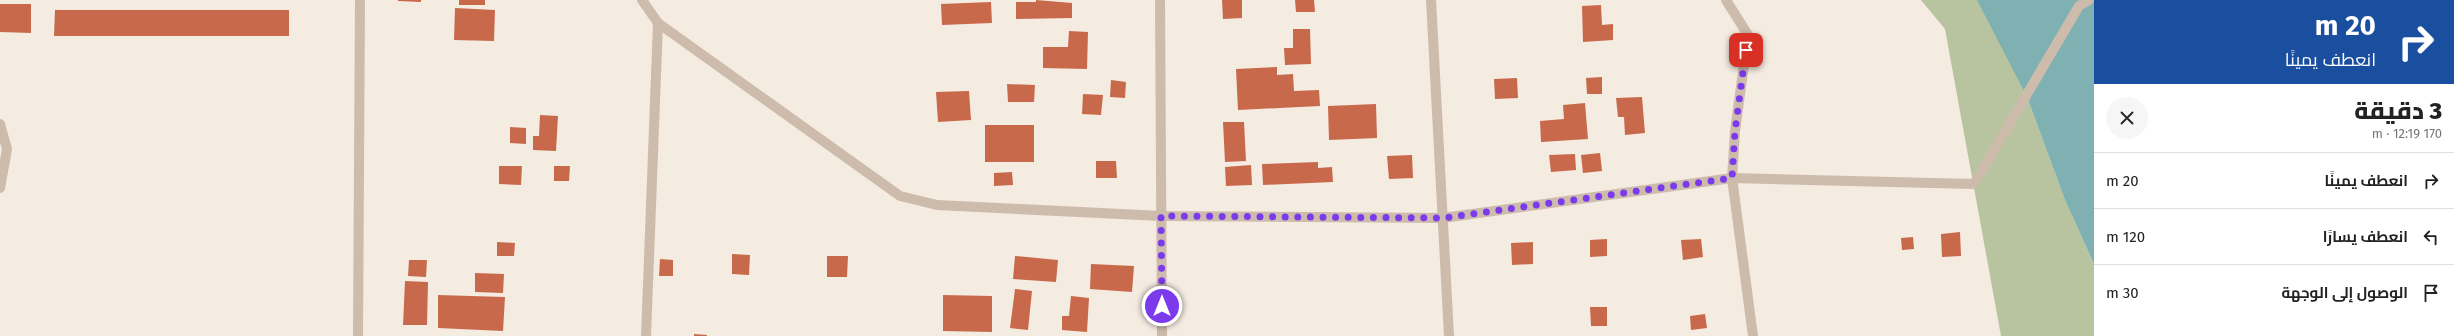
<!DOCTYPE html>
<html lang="ar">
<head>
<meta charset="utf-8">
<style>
	body { margin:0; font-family:"Fira Sans",Cairo,sans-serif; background:#f6f6f6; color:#222; direction:rtl; height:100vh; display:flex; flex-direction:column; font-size:15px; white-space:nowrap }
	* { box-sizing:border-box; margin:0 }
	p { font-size:13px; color:#767676 }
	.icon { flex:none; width:22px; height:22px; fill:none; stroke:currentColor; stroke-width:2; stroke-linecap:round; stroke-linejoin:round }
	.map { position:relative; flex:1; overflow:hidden; direction:ltr }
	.side { display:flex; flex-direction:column; background:#fff; width:360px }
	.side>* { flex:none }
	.top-card { background:#1a4fa0; color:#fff; overflow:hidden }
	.pin { position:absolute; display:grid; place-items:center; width:34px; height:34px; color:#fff; margin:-17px; border-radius:8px; box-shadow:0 2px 6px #0006 }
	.me { position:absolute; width:44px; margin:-22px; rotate:0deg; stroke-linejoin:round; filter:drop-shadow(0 0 3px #0008) }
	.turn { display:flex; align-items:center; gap:14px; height:84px; padding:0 12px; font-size:18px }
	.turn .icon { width:52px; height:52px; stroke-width:2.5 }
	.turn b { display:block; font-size:28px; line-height:34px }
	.round { display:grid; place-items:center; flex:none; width:42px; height:42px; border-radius:21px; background:#f6f6f6 }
	.headline { display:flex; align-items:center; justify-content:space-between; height:68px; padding:0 12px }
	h1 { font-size:24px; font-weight:800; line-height:30px }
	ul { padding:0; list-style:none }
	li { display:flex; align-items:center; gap:12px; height:56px; padding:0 12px; border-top:1px solid #e0e0e0 }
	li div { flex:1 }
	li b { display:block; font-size:15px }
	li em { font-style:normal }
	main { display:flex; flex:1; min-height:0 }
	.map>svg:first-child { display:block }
	.green { fill:#b8c4a0 }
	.water { fill:#7fb0b2 }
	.building { fill:#c8694b }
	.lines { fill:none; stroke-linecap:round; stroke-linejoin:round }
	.street { stroke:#cdbbac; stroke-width:10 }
	.route { stroke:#7c3aed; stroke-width:7; stroke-dasharray:0 12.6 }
</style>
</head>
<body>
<main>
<section class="side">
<div class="top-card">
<div class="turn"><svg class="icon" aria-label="right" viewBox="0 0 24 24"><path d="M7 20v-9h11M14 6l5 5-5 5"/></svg><div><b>20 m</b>انعطف يمينًا</div></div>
</div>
<div class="headline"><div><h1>3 دقيقة</h1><p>170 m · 12:19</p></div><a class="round"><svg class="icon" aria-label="close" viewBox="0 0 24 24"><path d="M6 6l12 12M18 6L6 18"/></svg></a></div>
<ul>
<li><svg class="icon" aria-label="right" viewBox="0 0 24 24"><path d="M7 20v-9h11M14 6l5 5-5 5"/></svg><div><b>انعطف يمينًا</b></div><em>20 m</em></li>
<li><svg class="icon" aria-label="left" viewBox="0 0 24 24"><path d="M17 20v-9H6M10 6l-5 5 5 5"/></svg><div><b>انعطف يسارًا</b></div><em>120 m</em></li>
<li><svg class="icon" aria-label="arrive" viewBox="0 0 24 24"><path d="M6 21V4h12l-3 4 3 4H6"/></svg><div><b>الوصول إلى الوجهة</b></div><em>30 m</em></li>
</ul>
</section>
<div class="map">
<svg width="2094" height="336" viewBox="0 0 2094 336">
	<rect width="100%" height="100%" fill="#f4ebe1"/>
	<polygon class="green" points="1921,0 1977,0 1981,4 2027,97 2065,200 2094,264 2094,336 2001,336 1945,29"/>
	<polygon class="water" points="1977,0 2094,0 2094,264 2065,200 2027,97"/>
	<g class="building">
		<polygon points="398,0 421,0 421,2 398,1"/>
		<rect x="459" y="0" width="26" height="5"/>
		<polygon points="1036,0 1072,3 1072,18 1016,19 1016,2 1036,2"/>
		<polygon points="1222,0 1242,0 1242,18 1223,19"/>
		<polygon points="1295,0 1314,0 1315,12 1296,12"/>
		<polygon points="991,2 992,23 942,25 941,4"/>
		<polygon points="0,4 31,4 31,33 0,32"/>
		<polygon points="1601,5 1602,25 1613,24 1613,40 1583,42 1582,6"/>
		<polygon points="455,8 495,10 494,41 454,40"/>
		<polygon points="55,10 289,10 289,36 54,36"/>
		<polygon points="1293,29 1310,29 1311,64 1285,65 1284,48 1293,48"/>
		<polygon points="1069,31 1088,32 1087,69 1043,68 1043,47 1068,47"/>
		<polygon points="1277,67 1277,75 1293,74 1294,91 1319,90 1320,106 1238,110 1236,69"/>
		<polygon points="1602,77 1602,94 1587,94 1586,78"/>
		<polygon points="1517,78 1518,98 1495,99 1494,79"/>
		<polygon points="1111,80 1126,82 1125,98 1110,97"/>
		<polygon points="1007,84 1035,85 1034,102 1008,102"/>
		<polygon points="969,91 971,120 938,122 936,92"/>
		<polygon points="1083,94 1103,95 1101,115 1082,114"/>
		<polygon points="1642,97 1645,133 1625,135 1624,117 1618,117 1616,98"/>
		<polygon points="1585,103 1588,139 1541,142 1540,121 1564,119 1563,105"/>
		<polygon points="1376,104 1377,138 1329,140 1328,106"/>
		<polygon points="540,115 558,116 556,151 533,150 533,136 539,136"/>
		<polygon points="1223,122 1244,122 1246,161 1225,162"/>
		<rect x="985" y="125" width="49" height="37"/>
		<polygon points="510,127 526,128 526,144 510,143"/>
		<polygon points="1600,153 1602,171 1583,173 1581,155"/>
		<polygon points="1575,154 1576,170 1551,172 1549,155"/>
		<polygon points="1412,155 1413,178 1389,179 1387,156"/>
		<polygon points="1096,161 1116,161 1117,178 1096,178"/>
		<polygon points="1318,162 1318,168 1332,167 1333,182 1263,185 1262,164"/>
		<polygon points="1251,165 1252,185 1226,186 1225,167"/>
		<polygon points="499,166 522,166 521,185 499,184"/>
		<polygon points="554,166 570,166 569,181 554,181"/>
		<polygon points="1012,172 1013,185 994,186 994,173"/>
		<polygon points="1960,232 1961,256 1942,257 1941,234"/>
		<polygon points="1913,237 1914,249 1902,250 1901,238"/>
		<polygon points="1607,239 1607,256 1590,257 1590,240"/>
		<polygon points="1701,239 1703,257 1683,260 1681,240"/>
		<polygon points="497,242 515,243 514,256 497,256"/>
		<polygon points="1533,242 1533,264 1512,265 1511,243"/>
		<polygon points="732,254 750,255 749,275 732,274"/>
		<polygon points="827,256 848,256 847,277 827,277"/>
		<polygon points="1015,256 1058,260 1056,282 1013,279"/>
		<polygon points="660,259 673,260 673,276 659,276"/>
		<polygon points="409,260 427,260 426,277 408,276"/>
		<polygon points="1091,264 1134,266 1132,292 1090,289"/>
		<polygon points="475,273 504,274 503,293 475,292"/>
		<polygon points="405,281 428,282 427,325 403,325"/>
		<polygon points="1015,289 1032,291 1028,330 1010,328"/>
		<polygon points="438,295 505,297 503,331 438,328"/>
		<polygon points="943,295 992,296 992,332 943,331"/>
		<polygon points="1071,296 1089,298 1087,332 1062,330 1062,316 1069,316"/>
		<polygon points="1590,307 1607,307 1607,326 1591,326"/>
		<polygon points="1705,314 1707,328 1691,330 1690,316"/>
		<polygon points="694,334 707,335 707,336 694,336"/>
	</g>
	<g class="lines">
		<g class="street">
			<polyline points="642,0 658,23 900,196 937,205 1161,216 1443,218 1732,178 1974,184 2079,6 2089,0"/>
			<polyline points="1160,0 1162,336"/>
			<polyline points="1431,0 1449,336"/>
			<polyline points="1726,0 1748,35 1735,131 1732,178 1753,336"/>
			<polyline points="0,124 7,149 0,188"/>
			<polyline points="358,336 360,0"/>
			<polyline points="646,336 658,23"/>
		</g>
	</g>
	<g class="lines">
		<polyline class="route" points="1162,306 1161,216 1443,218 1732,178 1735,131 1746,50"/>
	</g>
</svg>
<div class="pin" style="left:1746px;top:50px;background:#d93025"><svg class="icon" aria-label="arrive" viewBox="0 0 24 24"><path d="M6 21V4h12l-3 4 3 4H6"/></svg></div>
<svg class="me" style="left:1162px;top:306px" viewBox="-20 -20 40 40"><circle r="17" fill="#7c3aed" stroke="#fff" stroke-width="3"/><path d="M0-11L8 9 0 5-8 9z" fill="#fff"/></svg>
</div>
</main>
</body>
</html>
